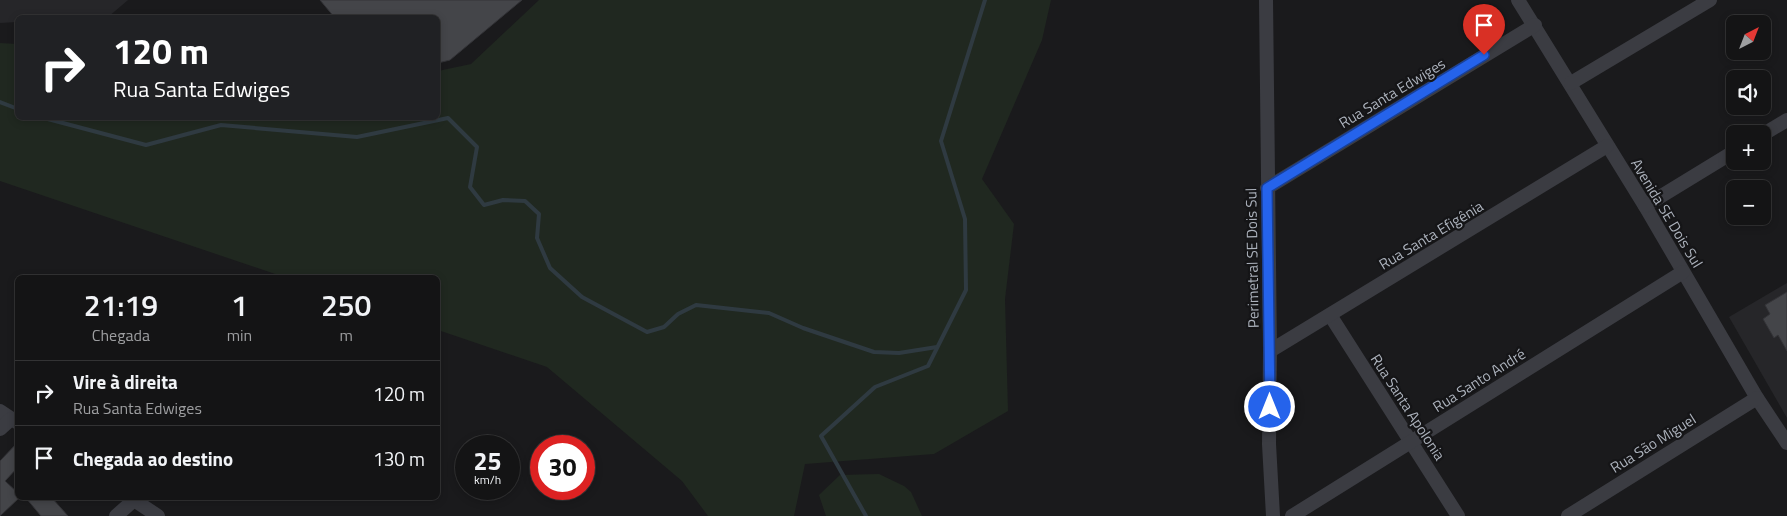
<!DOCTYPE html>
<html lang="pt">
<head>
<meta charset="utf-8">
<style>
	body { margin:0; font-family:"Titillium Web",sans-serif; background:#212122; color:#f1f3f6; height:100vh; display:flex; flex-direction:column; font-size:19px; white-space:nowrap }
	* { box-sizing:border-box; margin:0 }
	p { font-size:16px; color:#9d9ea0 }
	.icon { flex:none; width:28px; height:28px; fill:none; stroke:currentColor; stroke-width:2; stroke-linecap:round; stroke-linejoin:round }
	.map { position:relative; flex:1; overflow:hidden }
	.sheet { position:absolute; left:15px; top:275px; width:425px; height:225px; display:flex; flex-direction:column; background:#141415; border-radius:8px; box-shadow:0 2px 8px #0003,0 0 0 1px #333334 }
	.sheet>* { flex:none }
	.banner { position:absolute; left:15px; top:15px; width:425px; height:105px; border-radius:8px; box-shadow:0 2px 8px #0003,0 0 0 1px #333334; background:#202124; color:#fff; overflow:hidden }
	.needle { width:32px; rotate:42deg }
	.controls { position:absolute; left:1726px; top:15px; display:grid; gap:10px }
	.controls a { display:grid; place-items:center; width:45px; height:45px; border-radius:8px; background:#141415; box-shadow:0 2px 8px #0003,0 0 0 1px #333334; font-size:25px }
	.speed { position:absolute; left:455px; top:435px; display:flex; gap:10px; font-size:25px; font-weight:700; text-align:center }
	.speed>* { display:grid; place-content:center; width:65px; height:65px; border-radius:50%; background:#141415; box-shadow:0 2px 8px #0003,0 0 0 1px #333334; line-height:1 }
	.speed small { font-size:12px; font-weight:400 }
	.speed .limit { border:8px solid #d22; background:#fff; color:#111 }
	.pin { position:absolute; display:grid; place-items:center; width:42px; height:42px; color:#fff; margin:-51px -21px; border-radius:50% 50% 50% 0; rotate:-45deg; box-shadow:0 0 5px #0007 }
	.pin .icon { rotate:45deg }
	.me { position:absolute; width:55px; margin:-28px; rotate:0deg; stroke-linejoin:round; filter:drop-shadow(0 0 4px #0008) }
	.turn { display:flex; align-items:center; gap:18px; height:105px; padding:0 15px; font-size:22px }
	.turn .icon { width:65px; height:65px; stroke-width:2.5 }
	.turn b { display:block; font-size:35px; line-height:42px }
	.eta { display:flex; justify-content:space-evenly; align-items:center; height:85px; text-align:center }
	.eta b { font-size:30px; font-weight:600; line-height:35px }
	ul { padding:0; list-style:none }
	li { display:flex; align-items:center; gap:15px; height:65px; padding:0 15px; border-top:1px solid #333334 }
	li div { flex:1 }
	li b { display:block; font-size:19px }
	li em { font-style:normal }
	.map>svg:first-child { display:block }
	.built { fill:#262629 }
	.green { fill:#202820 }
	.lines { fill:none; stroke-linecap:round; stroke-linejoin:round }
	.stream { stroke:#2f3a41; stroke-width:4 }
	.building { fill:#444549; stroke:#343438 }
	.minor { stroke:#3b3c42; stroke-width:14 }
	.route-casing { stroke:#184099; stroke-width:12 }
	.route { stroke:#2563eb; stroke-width:9 }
	.labels { text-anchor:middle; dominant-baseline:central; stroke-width:4.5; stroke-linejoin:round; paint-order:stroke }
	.street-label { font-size:15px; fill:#acb2bc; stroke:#151517 }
</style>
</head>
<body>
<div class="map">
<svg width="1787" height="516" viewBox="0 0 1787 516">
	<rect width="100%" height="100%" fill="#1a1a1c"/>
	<g class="built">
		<polygon points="0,0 128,0 108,17 18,18 17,22 0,23"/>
		<polygon points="1787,283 1787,418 1729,317"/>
	</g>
	<g class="green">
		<polygon points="539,0 1051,0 1042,40 982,179 1014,224 1005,299 1008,411 934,454 805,464 794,516 708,516 682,481 547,367 438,330 438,278 284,277 0,181 0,43 17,44 18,118 438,118 438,71 471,64"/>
		<polygon points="879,474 904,486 911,492 922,516 826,516 819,495 840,475"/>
	</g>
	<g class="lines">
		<g class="stream">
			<polyline points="0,102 18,109"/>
			<polyline points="44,118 146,145 221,125 357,137 448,118 477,147 470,187 484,205 503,200 525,201 539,214 537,238 550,268 582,297 647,332 664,327 678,314 696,305 769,313 803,328 874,352 899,353 937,347"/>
			<polyline points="866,516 821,436 875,387 928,366 966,290 965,219 941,141 985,0"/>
		</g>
	</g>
	<g class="building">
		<polygon points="320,0 522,0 450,60 438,63 438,18 335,18"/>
		<polygon points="1787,292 1787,351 1778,335 1774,338 1763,319 1770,314 1765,305"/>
		<polygon points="18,442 18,467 5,481 18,493 19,498 0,516 0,461"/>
		<polygon points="26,498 52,498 68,516 41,516"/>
	</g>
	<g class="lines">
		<g class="minor">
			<polyline points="1266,0 1270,351 1269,444 1273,516"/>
			<polyline points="1518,0 1645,206 1757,398 1787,443"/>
			<polyline points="1571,83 1710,0"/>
			<polyline points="1762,135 1787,120"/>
			<polyline points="1267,188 1535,25"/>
			<polyline points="1645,206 1735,151"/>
			<polyline points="1330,315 1458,516"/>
			<polyline points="1270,351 1607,146"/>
			<polyline points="0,411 18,423"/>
			<polyline points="0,429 11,419"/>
			<polyline points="131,498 158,516"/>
			<polyline points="116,516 134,500"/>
			<polyline points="1292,516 1683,272"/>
			<polyline points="1568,516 1757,398"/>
		</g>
	</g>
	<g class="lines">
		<defs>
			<polyline id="route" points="1270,407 1267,188 1484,55"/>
		</defs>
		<use href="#route" class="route-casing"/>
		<use href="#route" class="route"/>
	</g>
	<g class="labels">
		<g class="street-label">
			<text transform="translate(1392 93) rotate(-31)">Rua Santa Edwiges</text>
			<text transform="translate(1667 213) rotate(59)">Avenida SE Dois Sul</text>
			<text transform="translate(1431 235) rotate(-31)">Rua Santa Efigênia</text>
			<text transform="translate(1252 258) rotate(-91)">Perimetral SE Dois Sul</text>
			<text transform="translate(1479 380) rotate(-32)">Rua Santo André</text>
			<text transform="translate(1408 407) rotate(57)">Rua Santa Apolonia</text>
			<text transform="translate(1653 443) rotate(-32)">Rua São Miguel</text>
		</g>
	</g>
</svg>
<div class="controls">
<a><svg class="needle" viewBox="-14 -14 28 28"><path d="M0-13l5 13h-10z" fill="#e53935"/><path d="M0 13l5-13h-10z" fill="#9d9ea0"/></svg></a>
<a><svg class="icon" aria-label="sound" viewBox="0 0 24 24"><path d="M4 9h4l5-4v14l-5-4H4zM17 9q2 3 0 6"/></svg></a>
<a>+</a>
<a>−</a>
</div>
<div class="speed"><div>25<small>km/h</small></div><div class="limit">30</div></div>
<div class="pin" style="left:1484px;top:55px;background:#d93025"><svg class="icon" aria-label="arrive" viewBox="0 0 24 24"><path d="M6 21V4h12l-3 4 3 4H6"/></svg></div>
<svg class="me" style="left:1270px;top:407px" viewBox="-20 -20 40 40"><circle r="17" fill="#2563eb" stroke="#fff" stroke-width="3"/><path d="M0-11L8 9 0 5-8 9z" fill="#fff"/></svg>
<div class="banner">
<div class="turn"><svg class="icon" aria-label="right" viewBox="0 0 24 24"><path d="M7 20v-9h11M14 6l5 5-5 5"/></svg><div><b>120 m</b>Rua Santa Edwiges</div></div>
</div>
<section class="sheet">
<div class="eta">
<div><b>21:19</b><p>Chegada</p></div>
<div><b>1</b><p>min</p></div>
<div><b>250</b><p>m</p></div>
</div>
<ul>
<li><svg class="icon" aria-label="right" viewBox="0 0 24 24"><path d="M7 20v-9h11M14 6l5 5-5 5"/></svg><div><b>Vire à direita</b><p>Rua Santa Edwiges</p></div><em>120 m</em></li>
<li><svg class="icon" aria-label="arrive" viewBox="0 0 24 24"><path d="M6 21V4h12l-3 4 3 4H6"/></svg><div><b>Chegada ao destino</b></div><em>130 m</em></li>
</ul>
</section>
</div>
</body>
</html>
